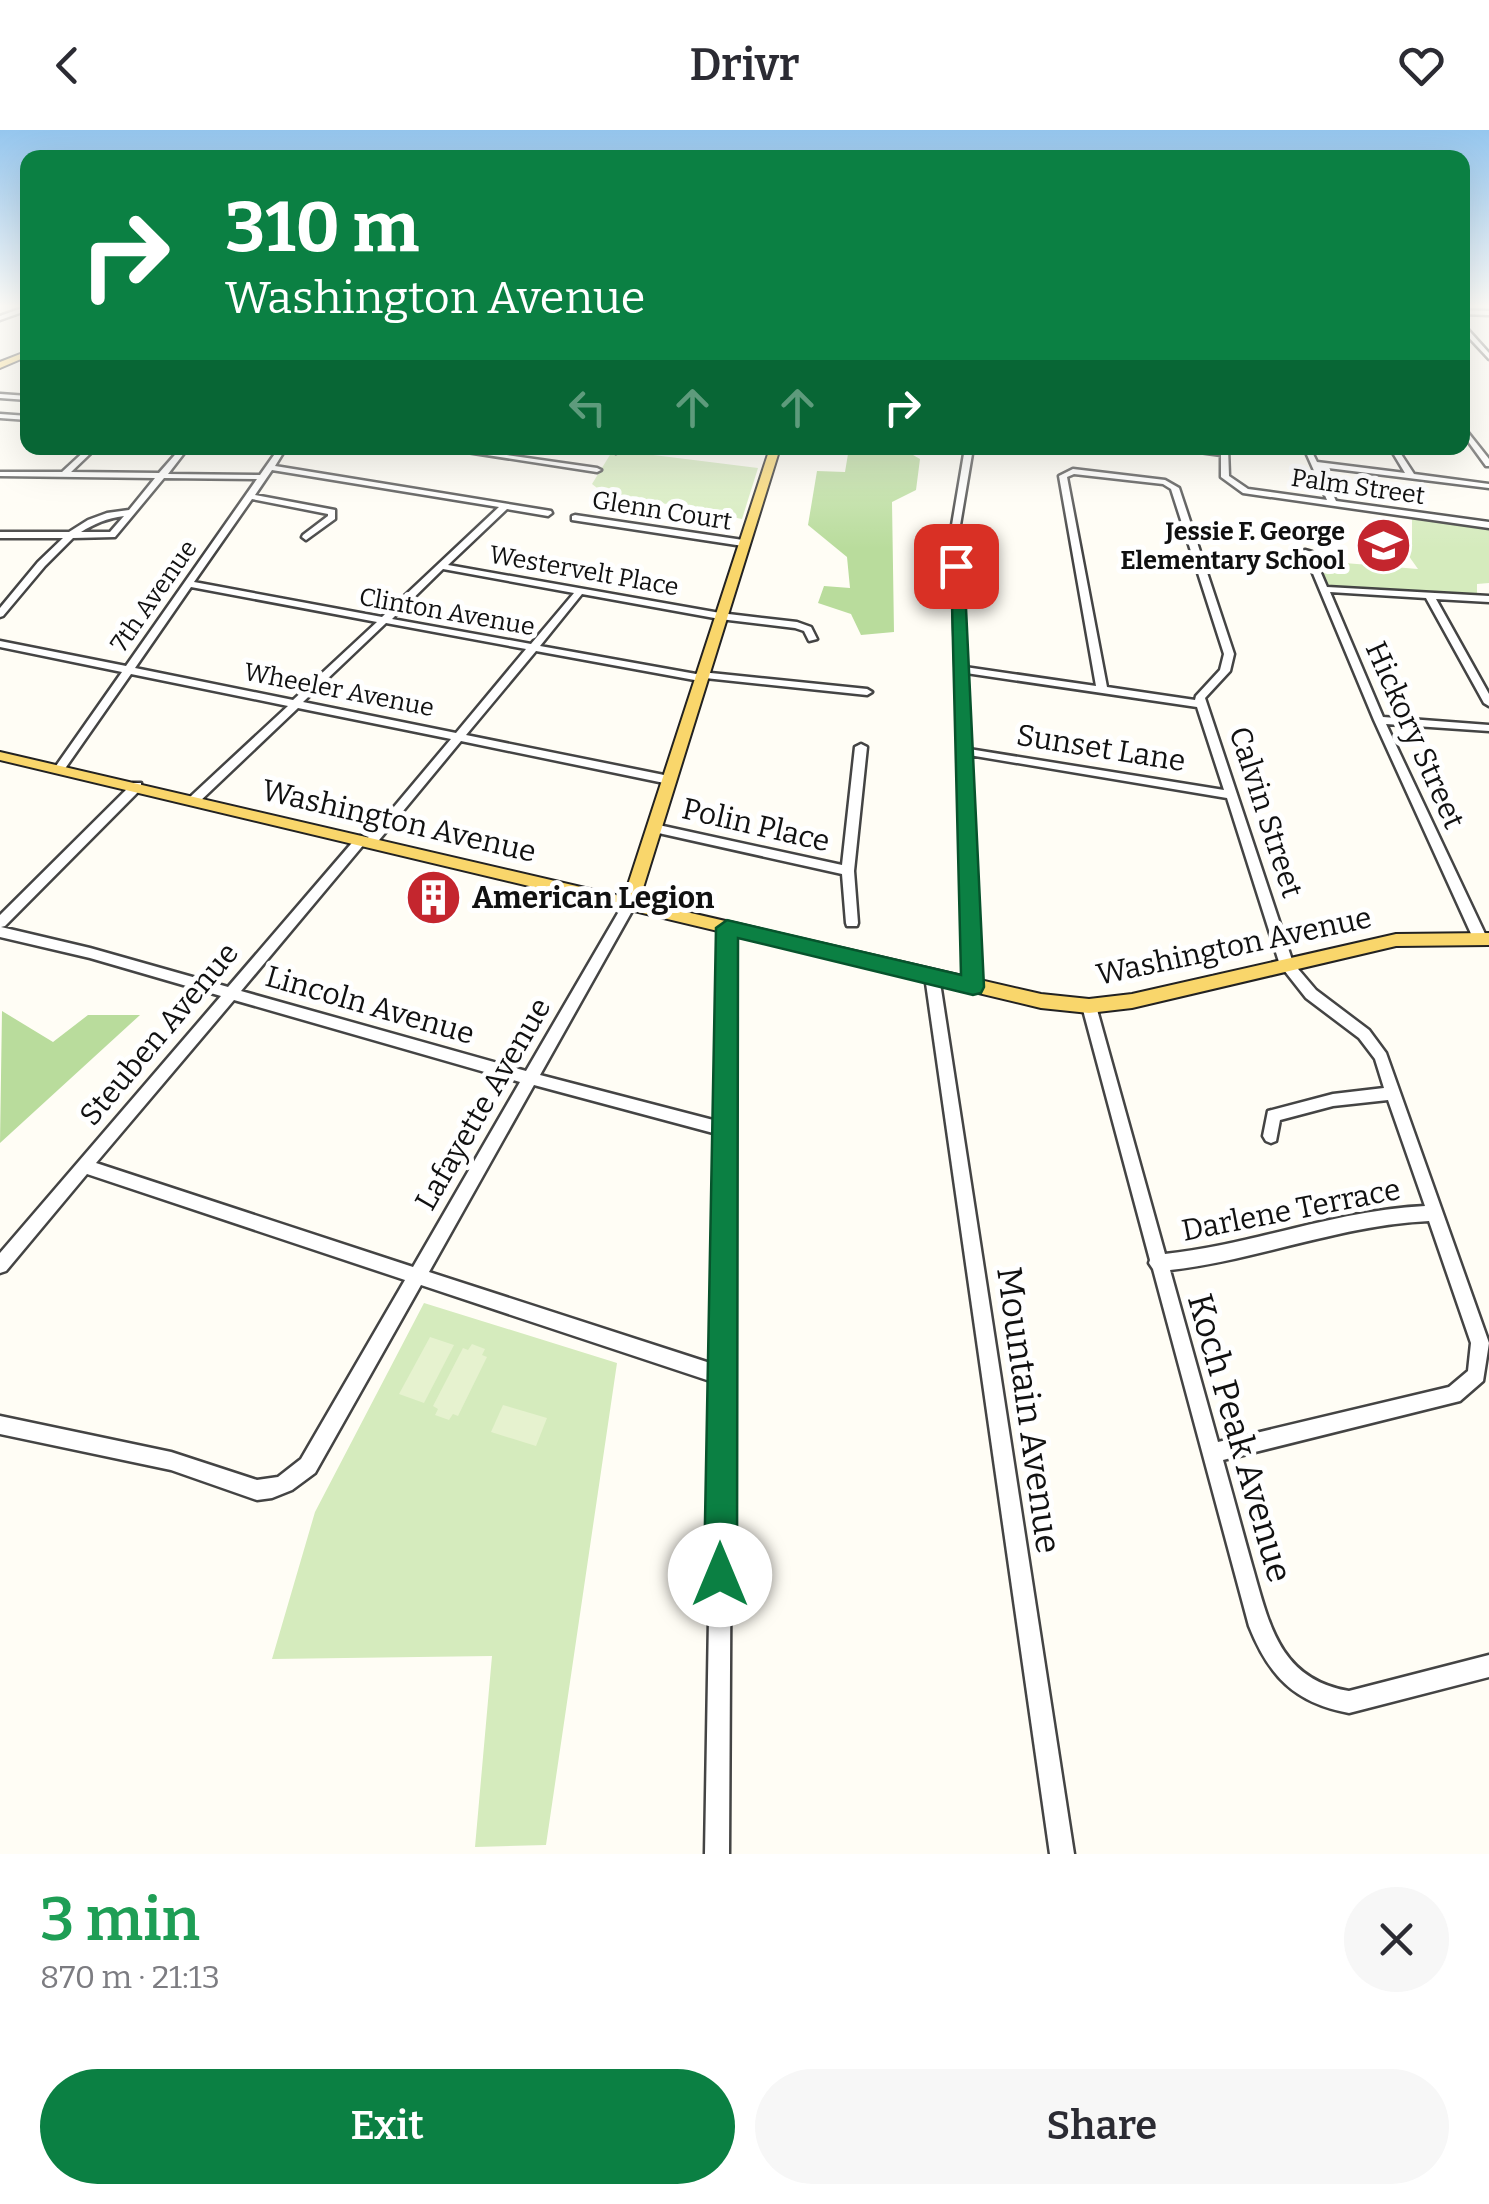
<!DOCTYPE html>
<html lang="en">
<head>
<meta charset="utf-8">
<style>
	body { margin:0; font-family:Bitter,serif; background:#f7f7f7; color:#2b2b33; height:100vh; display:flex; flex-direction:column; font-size:38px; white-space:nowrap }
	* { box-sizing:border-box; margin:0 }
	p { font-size:32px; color:#7c7c81 }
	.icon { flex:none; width:55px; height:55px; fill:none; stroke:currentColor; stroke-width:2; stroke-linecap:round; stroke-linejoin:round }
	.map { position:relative; height:1724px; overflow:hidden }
	.panel { display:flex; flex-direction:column; background:#fff; flex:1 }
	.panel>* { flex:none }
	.guide { position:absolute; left:20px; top:20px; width:1450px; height:305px; border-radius:20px; box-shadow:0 10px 40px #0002; background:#0b8043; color:#fff; overflow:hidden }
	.pin { position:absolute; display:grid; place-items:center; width:85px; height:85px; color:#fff; margin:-42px; border-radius:20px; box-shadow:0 5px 15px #0006 }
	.me { position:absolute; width:110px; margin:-55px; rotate:0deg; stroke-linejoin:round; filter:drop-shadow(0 0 8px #0008) }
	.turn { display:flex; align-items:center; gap:35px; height:210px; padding:0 40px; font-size:45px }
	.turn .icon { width:130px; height:130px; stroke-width:2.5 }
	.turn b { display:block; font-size:70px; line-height:85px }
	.lanes { display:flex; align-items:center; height:95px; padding:0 40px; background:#0003; justify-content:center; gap:50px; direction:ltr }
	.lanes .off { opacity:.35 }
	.round { display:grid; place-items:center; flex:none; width:105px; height:105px; border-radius:52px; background:#f7f7f7 }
	.headline { display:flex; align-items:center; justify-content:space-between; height:170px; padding:0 40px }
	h1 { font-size:60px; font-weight:600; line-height:75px; color:#1e9e55 }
	.primary-button { display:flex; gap:20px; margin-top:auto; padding:20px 40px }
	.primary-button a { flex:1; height:115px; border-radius:60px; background:#0b8043; color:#fff; font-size:40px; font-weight:600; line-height:115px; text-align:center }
	.primary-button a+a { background:#f7f7f7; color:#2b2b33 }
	header { display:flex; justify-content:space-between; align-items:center; height:130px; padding:0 40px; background:#fff; font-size:45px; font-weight:600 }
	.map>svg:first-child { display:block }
	.green { fill:#d5ebbd }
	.forest { fill:#b9dc9c }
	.pitch { fill:#e6f2cf }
	.building { fill:#5a524d }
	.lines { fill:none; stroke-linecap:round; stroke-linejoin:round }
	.minor-casing { stroke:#444; stroke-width:5 }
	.major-casing { stroke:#222; stroke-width:4 }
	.minor { fill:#fff; fill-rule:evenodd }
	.major { fill:#f9d66b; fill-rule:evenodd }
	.route { fill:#0b8043; stroke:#07532c; stroke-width:2.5 }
	.labels { text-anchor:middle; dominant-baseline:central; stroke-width:10; stroke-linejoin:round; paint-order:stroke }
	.far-street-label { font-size:25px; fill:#111; stroke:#fff }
	.far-poi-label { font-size:25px; font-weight:bold; fill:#111; stroke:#fff; text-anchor:end }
	.street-label { font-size:30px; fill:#111; stroke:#fff }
	.poi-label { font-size:30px; font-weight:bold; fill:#111; stroke:#fff; text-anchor:start }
	.near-street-label { font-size:35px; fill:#111; stroke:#fff }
</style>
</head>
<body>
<header><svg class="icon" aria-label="back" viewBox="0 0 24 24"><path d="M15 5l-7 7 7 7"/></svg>Drivr<svg class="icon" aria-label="heart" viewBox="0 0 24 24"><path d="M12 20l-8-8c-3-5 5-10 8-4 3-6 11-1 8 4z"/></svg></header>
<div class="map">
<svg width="1489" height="1724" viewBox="0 0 1489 1724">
	<rect width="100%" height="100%" fill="#fffdf5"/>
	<g class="green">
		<polygon points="613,320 758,338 742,389 601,361 592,354"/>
		<polygon points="1412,384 1489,399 1489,453 1477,454 1477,465 1324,458 1308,430 1418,439 1401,415 1412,413"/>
		<polygon points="424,1173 617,1233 546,1715 475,1717 492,1526 272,1529 315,1382"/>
	</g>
	<g class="forest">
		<polygon points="849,318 901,318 920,329 916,360 892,372 894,502 861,505 851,484 818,473 824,456 850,458 847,427 808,395 817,341 845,342"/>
		<polygon points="2,881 53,912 88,885 140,885 0,1013"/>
	</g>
	<g class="pitch">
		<polygon points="430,1207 454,1215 424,1273 399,1264"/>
		<polygon points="472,1214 485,1219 482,1225 487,1227 458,1286 453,1284 449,1290 435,1285 438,1279 433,1276 463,1218 468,1220"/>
		<polygon points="503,1275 547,1288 536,1316 491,1302"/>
	</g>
	<polygon class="building" points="441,750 454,753 432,786 414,781 436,751"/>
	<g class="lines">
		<defs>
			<g id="minor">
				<polygon points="22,178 28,178 28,180 0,190 0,186"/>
				<polygon points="1462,180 1489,181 1489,185 1462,184"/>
				<polygon points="1462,193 1489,223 1489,229 1462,200"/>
				<polygon points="0,264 28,266 28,270 0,268"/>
				<polygon points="0,284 28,286 28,290 0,288"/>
				<polygon points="1462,295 1489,329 1489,336 1486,336 1462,303"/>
				<path d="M88,318H96L71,342L159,343L181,318H188L168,344L260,345L279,318H286L275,336L551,381L552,383L548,386L507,379L448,435L720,483L797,492L811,497L817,509L809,511L804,501L795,498L720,489L582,464L540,516L696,544L701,542L867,559L872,562L867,565L705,548L700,551L536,521L466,605L669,646L673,647V653L669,654L461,611L375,715L371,716L365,713L241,861L526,941L625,771L630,769L636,774L540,945L717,991L720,798L727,793L734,798L729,1724H705L713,1252L421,1155L315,1343L292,1360L272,1368L257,1370L171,1340L0,1304V1286L171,1322L257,1350L278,1347L301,1329L405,1150L87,1044L6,1141L0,1143V1123L221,866L90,828L0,807V785L133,653H141V659L5,796L1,797L90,818L228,857L357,707L361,706L367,709L451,609L298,578L198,673H190V667L288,576L131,544L64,640H56V636L122,542L0,517V511L126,536L257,349L164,348L115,407L73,408L45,436L3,486L0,487V478L38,432L63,408H0V402H69L88,390L107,383L129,380L155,348L0,346V342H62ZM272,340L499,377L382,487L194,452L252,369L328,384V386L303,405L302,407L306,410L335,389V380L255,365ZM124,386L110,402H81C94,394 107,388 124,386ZM443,439L574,463L531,514L392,489ZM191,457L377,492L293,570L135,538ZM386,493L526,519L456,603L303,572ZM234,870L520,952L413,1137L96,1033ZM534,955L717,1004L713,1234L429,1142Z"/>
				<polygon points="441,318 458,318 597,338 601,340 597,342"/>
				<polygon points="615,318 623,318 616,323 612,321"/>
				<path d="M965,318H973L959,401L965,537L1096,556L1059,346L1073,339L1165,350L1179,358L1234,524L1230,541L1205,568L1293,833L1316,860L1369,900L1386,923L1489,1213L1483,1251L1460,1271L1223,1330C1233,1365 1242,1400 1252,1435C1269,1494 1279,1549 1349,1561L1489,1525V1547L1349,1583C1294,1573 1269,1546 1249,1496L1153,1139L1149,1133L1150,1130L1082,876L1084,872H1094L1096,876L1165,1124C1253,1115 1336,1080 1425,1076L1388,970L1333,976L1280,990L1276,1011L1271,1013L1266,1011L1263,1006L1268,981L1333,964L1384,958L1375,929L1359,908L1306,868L1280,835L1227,668L969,625L980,857L978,861H968L966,857L951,401ZM1074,344L1163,354L1171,359L1224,524L1220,540L1196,566L1195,570L1107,557L1067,347ZM966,543L1197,577L1224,660L969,619ZM1429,1091L1471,1213L1468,1241L1449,1257L1218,1312L1170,1140C1258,1130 1340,1095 1429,1091Z"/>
				<polygon points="1182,318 1221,320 1222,318 1228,318 1229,346 1248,359 1327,370 1304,318 1310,318 1317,332 1405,343 1390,318 1397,318 1414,344 1489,354 1489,358 1320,337 1336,371 1489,392 1489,398 1243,363 1221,347 1221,325 1185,320"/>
				<polygon points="575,385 743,410 747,413 743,416 572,390 572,386"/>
				<polygon points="1305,420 1312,422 1327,457 1489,466 1489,472 1436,469 1489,564 1489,576 1484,573 1426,468 1330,462 1383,587 1489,595 1489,601 1386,594 1487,808 1485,811 1475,811 1473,808 1374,590 1304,422"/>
				<polygon points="861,614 867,617 854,741 858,793 857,796 847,796 846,793 842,744 654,702 648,698 654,694 842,735 855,617"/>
				<polygon points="932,841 939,846 1074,1724 1050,1724 925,846"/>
			</g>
			<g id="major">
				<polygon points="28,221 28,226 0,238 0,232"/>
				<polygon points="770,318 780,318 639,771 1041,864 1089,869 1132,864 1396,804 1489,803 1489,815 1396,816 1132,878 1089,883 1041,878 0,630 0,622 624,767"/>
			</g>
		</defs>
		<use href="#minor" class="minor-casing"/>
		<use href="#major" class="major-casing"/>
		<use href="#minor" class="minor"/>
		<use href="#major" class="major"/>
	</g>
	<linearGradient id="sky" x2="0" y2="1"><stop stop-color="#95c6ee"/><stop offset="0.42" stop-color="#fffefa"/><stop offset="1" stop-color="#fffefa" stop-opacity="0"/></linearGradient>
	<rect width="1489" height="419" fill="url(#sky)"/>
	<polygon class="route" points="951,432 964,436 984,857 981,863 973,865 738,808 737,1445 732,1457 720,1462 708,1457 704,1445 716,798 727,790 961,845"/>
	<defs>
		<symbol id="school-disc" viewBox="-11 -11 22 22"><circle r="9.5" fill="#c4262e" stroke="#fff"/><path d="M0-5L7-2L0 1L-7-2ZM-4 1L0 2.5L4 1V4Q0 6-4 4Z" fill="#fff"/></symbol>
		<symbol id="building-disc" viewBox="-11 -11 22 22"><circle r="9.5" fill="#c4262e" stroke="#fff"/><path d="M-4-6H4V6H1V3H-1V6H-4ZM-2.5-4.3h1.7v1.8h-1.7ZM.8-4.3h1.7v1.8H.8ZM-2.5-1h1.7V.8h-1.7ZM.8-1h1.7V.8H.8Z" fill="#fff"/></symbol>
	</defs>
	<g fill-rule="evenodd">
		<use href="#school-disc" x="1352" y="384" width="63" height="63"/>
		<use href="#building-disc" x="402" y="736" width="63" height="63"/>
	</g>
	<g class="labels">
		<g class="far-street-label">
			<text transform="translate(1358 357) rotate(8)">Palm Street</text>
			<text transform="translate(662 381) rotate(9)">Glenn Court</text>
			<text transform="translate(584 441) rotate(10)">Westervelt Place</text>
			<text transform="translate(154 466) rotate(-55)">7th Avenue</text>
			<text transform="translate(447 482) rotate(10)">Clinton Avenue</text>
			<text transform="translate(339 560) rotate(11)">Wheeler Avenue</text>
		</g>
		<g class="far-poi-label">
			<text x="1345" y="402">Jessie F. George<tspan x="1345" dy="29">Elementary School</tspan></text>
		</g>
		<g class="street-label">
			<text transform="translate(1415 605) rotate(66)">Hickory Street</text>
			<text transform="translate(1101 618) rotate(9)">Sunset Lane</text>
			<text transform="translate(1266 682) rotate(72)">Calvin Street</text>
			<text transform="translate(399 691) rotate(13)">Washington Avenue</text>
			<text transform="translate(756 695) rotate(13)">Polin Place</text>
			<text transform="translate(1234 816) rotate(-12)">Washington Avenue</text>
			<text transform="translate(370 875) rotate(16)">Lincoln Avenue</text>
			<text transform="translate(159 904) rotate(-50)">Steuben Avenue</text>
			<text transform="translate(483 974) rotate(-60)">Lafayette Avenue</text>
			<text transform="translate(1291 1080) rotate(-11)">Darlene Terrace</text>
		</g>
		<g class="poi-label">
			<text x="472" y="768">American Legion</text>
		</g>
		<g class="near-street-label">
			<text transform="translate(1029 1280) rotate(82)">Mountain Avenue</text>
			<text transform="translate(1240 1308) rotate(74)">Koch Peak Avenue</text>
		</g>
	</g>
</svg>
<div class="pin" style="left:956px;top:436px;background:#d93025"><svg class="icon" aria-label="arrive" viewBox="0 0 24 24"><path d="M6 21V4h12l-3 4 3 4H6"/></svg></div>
<svg class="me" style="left:720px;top:1445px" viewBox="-20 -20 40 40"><circle r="19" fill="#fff"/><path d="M0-13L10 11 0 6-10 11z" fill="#0b8043"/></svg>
<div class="guide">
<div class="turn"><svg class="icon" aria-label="right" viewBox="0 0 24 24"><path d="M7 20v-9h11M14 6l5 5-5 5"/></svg><div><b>310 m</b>Washington Avenue</div></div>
<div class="lanes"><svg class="icon off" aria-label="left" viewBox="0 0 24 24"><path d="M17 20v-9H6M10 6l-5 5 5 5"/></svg><svg class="icon off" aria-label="ahead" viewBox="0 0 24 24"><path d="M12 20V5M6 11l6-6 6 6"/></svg><svg class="icon off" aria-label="ahead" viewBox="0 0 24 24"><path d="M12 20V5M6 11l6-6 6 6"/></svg><svg class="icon" aria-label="right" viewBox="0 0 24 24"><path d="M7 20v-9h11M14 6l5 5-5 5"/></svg></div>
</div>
</div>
<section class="panel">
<div class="headline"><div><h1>3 min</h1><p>870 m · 21:13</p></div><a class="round"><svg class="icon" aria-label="close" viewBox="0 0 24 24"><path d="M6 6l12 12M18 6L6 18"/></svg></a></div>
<div class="primary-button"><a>Exit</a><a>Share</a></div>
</section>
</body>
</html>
